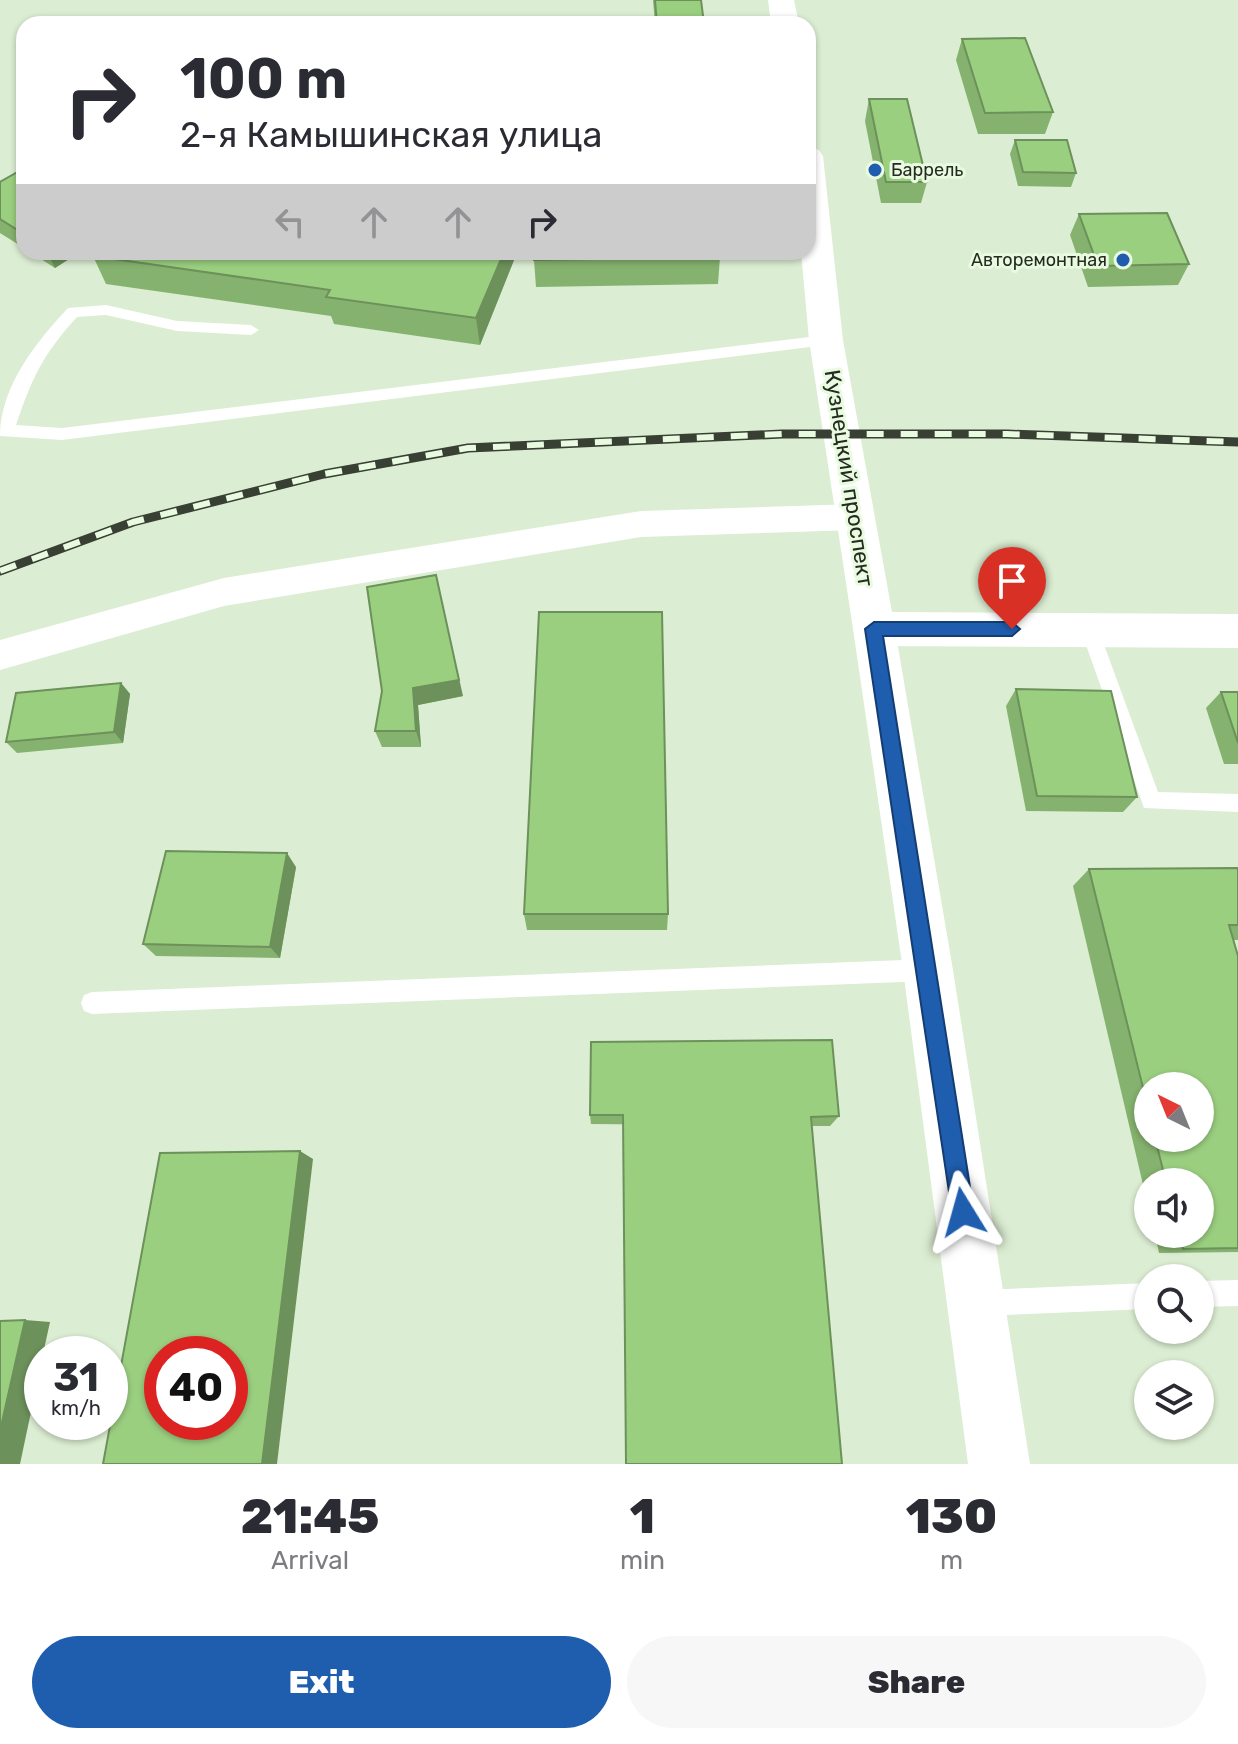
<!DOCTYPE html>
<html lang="en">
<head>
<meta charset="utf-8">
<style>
	body { margin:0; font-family:Rubik,sans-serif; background:#f7f7f7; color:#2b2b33; height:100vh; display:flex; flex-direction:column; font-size:30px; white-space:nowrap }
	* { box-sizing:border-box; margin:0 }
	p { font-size:26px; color:#7c7c81 }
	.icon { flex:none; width:44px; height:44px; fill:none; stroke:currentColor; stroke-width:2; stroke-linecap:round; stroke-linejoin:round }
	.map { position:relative; height:1464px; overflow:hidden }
	.sheet { display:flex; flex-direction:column; background:#fff; flex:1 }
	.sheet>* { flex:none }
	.top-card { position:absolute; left:16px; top:16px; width:800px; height:244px; border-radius:24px; box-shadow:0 2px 6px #0004; background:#fff; color:#2b2b33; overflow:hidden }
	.needle { width:52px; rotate:317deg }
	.fabs { position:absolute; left:1134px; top:1072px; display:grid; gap:16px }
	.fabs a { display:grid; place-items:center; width:80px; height:80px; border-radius:50%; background:#fff; box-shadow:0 2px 6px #0004; font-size:40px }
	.speed { position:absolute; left:24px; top:1336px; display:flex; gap:16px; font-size:40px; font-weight:700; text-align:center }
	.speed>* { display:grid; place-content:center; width:104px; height:104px; border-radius:50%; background:#fff; box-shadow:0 2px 6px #0004; line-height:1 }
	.speed small { font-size:20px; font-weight:400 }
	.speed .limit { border:12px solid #d22; background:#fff; color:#111 }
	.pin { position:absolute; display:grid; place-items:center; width:68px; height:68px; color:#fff; margin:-82px -34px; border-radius:50% 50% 50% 0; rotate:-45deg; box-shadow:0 0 8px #0007 }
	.pin .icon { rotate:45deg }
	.me { position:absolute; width:88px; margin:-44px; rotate:352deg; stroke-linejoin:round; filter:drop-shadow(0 0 6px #0008) }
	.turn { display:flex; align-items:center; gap:28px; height:168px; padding:0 32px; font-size:36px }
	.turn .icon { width:104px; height:104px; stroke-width:2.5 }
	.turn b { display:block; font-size:56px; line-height:68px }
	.lanes { display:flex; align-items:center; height:76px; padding:0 32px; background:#0003; justify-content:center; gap:40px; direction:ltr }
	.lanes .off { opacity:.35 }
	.eta { display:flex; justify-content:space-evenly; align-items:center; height:136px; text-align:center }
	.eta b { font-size:48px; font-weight:800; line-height:56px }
	.primary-button { display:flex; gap:16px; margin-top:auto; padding:16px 32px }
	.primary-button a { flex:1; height:92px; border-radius:48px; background:#1f5eaf; color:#fff; font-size:32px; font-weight:800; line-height:92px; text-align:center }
	.primary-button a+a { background:#f7f7f7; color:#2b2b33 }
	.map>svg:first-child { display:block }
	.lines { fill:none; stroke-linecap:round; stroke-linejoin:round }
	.lane { fill:#fff; fill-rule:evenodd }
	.street { fill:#fff; fill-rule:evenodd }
	.secondary { fill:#fff; fill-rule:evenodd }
	.primary { fill:#fff; fill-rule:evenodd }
	.rail-casing { stroke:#383f33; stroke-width:9 }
	.rail { stroke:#e8fadf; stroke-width:6; stroke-dasharray:17; stroke-linecap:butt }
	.wall { fill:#85b26e; fill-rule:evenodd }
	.shaded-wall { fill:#6c915a }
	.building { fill:#9bcf80; stroke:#6c915a; stroke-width:2; fill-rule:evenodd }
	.route { fill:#1f5eaf; stroke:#143d72; stroke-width:2 }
	.poi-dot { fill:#1f5eaf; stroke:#e8fadf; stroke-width:3 }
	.labels { text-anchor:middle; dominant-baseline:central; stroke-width:6; stroke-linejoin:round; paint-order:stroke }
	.far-poi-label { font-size:18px; fill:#252b21; stroke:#e8fadf; text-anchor:start }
	.street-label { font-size:22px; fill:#252b21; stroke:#e8fadf }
</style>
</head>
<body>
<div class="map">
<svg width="1238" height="1464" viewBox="0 0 1238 1464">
	<rect width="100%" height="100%" fill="#dbedd2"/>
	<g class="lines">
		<g class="lane">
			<path d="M106,305L177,321L251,325L259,330L251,335L177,331L106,315L77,317C43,354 32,378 16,425L62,428L826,335L834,340L826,345L62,440L0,436C0,387 36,342 68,308Z"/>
			<polygon points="1090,623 1097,626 1099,631 1158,792 1238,794 1238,812 1144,808 1081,631 1083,626"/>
			<polygon points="928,959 936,962 939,970 936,978 928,981 92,1014 84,1011 81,1003 84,995 92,992"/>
			<polygon points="1238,1280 1238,1306 1200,1307 1200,1281"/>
			<polygon points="1148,1283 1148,1309 980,1316 971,1312 967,1303 971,1294 980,1290"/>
		</g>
		<polygon class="street" points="856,504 868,508 873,517 868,526 856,530 641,537 224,606 0,670 0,640 224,578 641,511"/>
		<polygon class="secondary" points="874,612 889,617 895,629 953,970 1030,1464 968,1464 903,970 853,629 859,617"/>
		<g class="primary">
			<polygon points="768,0 794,0 799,24 771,24"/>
			<polygon points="808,147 819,150 823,156 843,340 892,612 1238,614 1238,648 874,646 859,641 853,629 809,340 801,252 808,252"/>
		</g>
		<defs>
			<polyline id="rail" points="0,571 133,522 324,474 468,448 782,434 1007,434 1238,442"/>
		</defs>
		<use href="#rail" class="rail-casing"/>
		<use href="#rail" class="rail"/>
	</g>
	<g class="wall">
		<polygon points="653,0 701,0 704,24 655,24"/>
		<polygon points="962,39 1053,112 1045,134 978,134 956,60"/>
		<polygon points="869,99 927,182 921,203 881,203 865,121"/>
		<polygon points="1015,140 1076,173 1071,187 1018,186 1010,154"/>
		<polygon points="24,171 24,248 0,233 0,182"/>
		<polygon points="1079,214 1189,264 1178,285 1088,287 1070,235"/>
		<polygon points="30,252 80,252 55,268"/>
		<polygon points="354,253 516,255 480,345 334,324 331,316 106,284 93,256"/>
		<polygon points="720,257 718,284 536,287 534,260"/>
		<polygon points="121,683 130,694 123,743 17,753 6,742"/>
		<polygon points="1016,689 1137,797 1123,812 1026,811 1006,706"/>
		<polygon points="382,691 463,696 418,705 421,747 382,747 375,731"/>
		<polygon points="1221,692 1238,692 1238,764 1224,764 1206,708"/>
		<polygon points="296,867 280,958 156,956 143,944"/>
		<path d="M1238,868V940H1233L1238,956V1252L1159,1253L1155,1234H1200V1182H1148V1206L1073,886L1089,869ZM1148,1086L1200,1138H1148Z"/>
		<polygon points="524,914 668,914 667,930 527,930"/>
		<polygon points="590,1115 839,1116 830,1126 812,1126 591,1124"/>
	</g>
	<g class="shaded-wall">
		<polygon points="47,252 80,252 55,268"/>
		<polygon points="504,252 516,252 516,255 480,345 476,318"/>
		<polygon points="436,575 463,696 418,705 421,747 416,731 413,688"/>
		<polygon points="121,683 130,694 123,743 114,732"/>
		<polygon points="287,853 296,867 280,958 270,947"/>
		<polygon points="300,1151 313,1159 277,1464 262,1464"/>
		<polygon points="25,1320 50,1322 43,1354 42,1354 42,1360 20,1464 0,1464 0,1431"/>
	</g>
	<g class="building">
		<polygon points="655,0 701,0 704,24 657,24"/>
		<polygon points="1025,38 1053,112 985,113 962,39"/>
		<polygon points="869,99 907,99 927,182 886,182"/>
		<polygon points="1015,140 1067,140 1076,173 1023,172"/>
		<polygon points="21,170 24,171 24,234 0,219 0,182"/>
		<polygon points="1167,213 1189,264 1098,266 1079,214"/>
		<polygon points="96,252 345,252 354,253 355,252 504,252 476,318 326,297 330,290 93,256"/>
		<polygon points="534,252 720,252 720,257 534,260"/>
		<polygon points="436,575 459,680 413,688 416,731 375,731 382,691 367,587"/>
		<polygon points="539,612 662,612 668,914 524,914"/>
		<polygon points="121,683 114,732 6,742 16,693"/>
		<polygon points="1016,689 1111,691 1137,797 1037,796"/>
		<polygon points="1221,692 1238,692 1238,743"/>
		<polygon points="166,851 287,853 270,947 143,944"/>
		<polygon points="1238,868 1238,925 1229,925 1238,956 1238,1248 1183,1249 1179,1234 1200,1234 1200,1182 1166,1182 1155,1138 1200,1138 1200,1086 1148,1086 1148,1108 1089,869"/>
		<polygon points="832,1040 839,1116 811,1117 842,1464 626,1464 623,1115 590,1115 591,1042"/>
		<path d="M300,1151L262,1464H103L160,1153ZM162,1354H230V1422H162Z"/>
		<polygon points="25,1320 0,1431 0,1321"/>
	</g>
	<polygon class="route" points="874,622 1012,622 1020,629 1012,636 883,636 974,1212 971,1220 963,1223 955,1220 952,1212 865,629"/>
	<g class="poi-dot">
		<circle cx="875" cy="170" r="8"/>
		<circle cx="1123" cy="260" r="8"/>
	</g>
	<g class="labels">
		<g class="far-poi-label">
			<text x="891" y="170">Баррель</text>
			<text x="1107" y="260" text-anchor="end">Авторемонтная</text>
		</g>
		<g class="street-label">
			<text transform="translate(849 478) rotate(81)">Кузнецкий проспект</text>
		</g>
	</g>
</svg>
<div class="fabs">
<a><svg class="needle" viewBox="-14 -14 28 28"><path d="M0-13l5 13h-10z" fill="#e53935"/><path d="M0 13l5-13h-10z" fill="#7c7c81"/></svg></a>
<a><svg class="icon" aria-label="sound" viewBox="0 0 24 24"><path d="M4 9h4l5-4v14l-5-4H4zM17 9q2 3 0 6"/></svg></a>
<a><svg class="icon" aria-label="search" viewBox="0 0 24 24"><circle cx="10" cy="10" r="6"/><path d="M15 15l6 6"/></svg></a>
<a><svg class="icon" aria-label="layers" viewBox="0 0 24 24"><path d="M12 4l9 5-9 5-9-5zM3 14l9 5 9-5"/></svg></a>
</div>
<div class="speed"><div>31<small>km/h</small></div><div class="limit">40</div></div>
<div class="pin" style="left:1012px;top:629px;background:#d93025"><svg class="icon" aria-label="arrive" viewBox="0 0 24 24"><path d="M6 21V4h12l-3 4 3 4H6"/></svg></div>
<svg class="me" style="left:963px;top:1212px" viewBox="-20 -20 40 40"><path d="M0-17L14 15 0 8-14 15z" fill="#1f5eaf" stroke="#fff" stroke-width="4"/></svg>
<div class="top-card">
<div class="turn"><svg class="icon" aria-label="right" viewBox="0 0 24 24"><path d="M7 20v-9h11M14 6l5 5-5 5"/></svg><div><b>100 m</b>2-я Камышинская улица</div></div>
<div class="lanes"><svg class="icon off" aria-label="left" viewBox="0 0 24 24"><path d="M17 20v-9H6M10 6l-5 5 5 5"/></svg><svg class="icon off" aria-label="ahead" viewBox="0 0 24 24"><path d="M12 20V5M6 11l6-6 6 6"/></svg><svg class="icon off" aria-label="ahead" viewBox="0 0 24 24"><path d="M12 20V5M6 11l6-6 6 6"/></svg><svg class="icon" aria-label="right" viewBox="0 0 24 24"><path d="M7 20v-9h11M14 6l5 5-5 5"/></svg></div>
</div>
</div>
<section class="sheet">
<div class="eta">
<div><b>21:45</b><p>Arrival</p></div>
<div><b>1</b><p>min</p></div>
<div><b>130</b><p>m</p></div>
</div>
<div class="primary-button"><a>Exit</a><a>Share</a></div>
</section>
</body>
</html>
